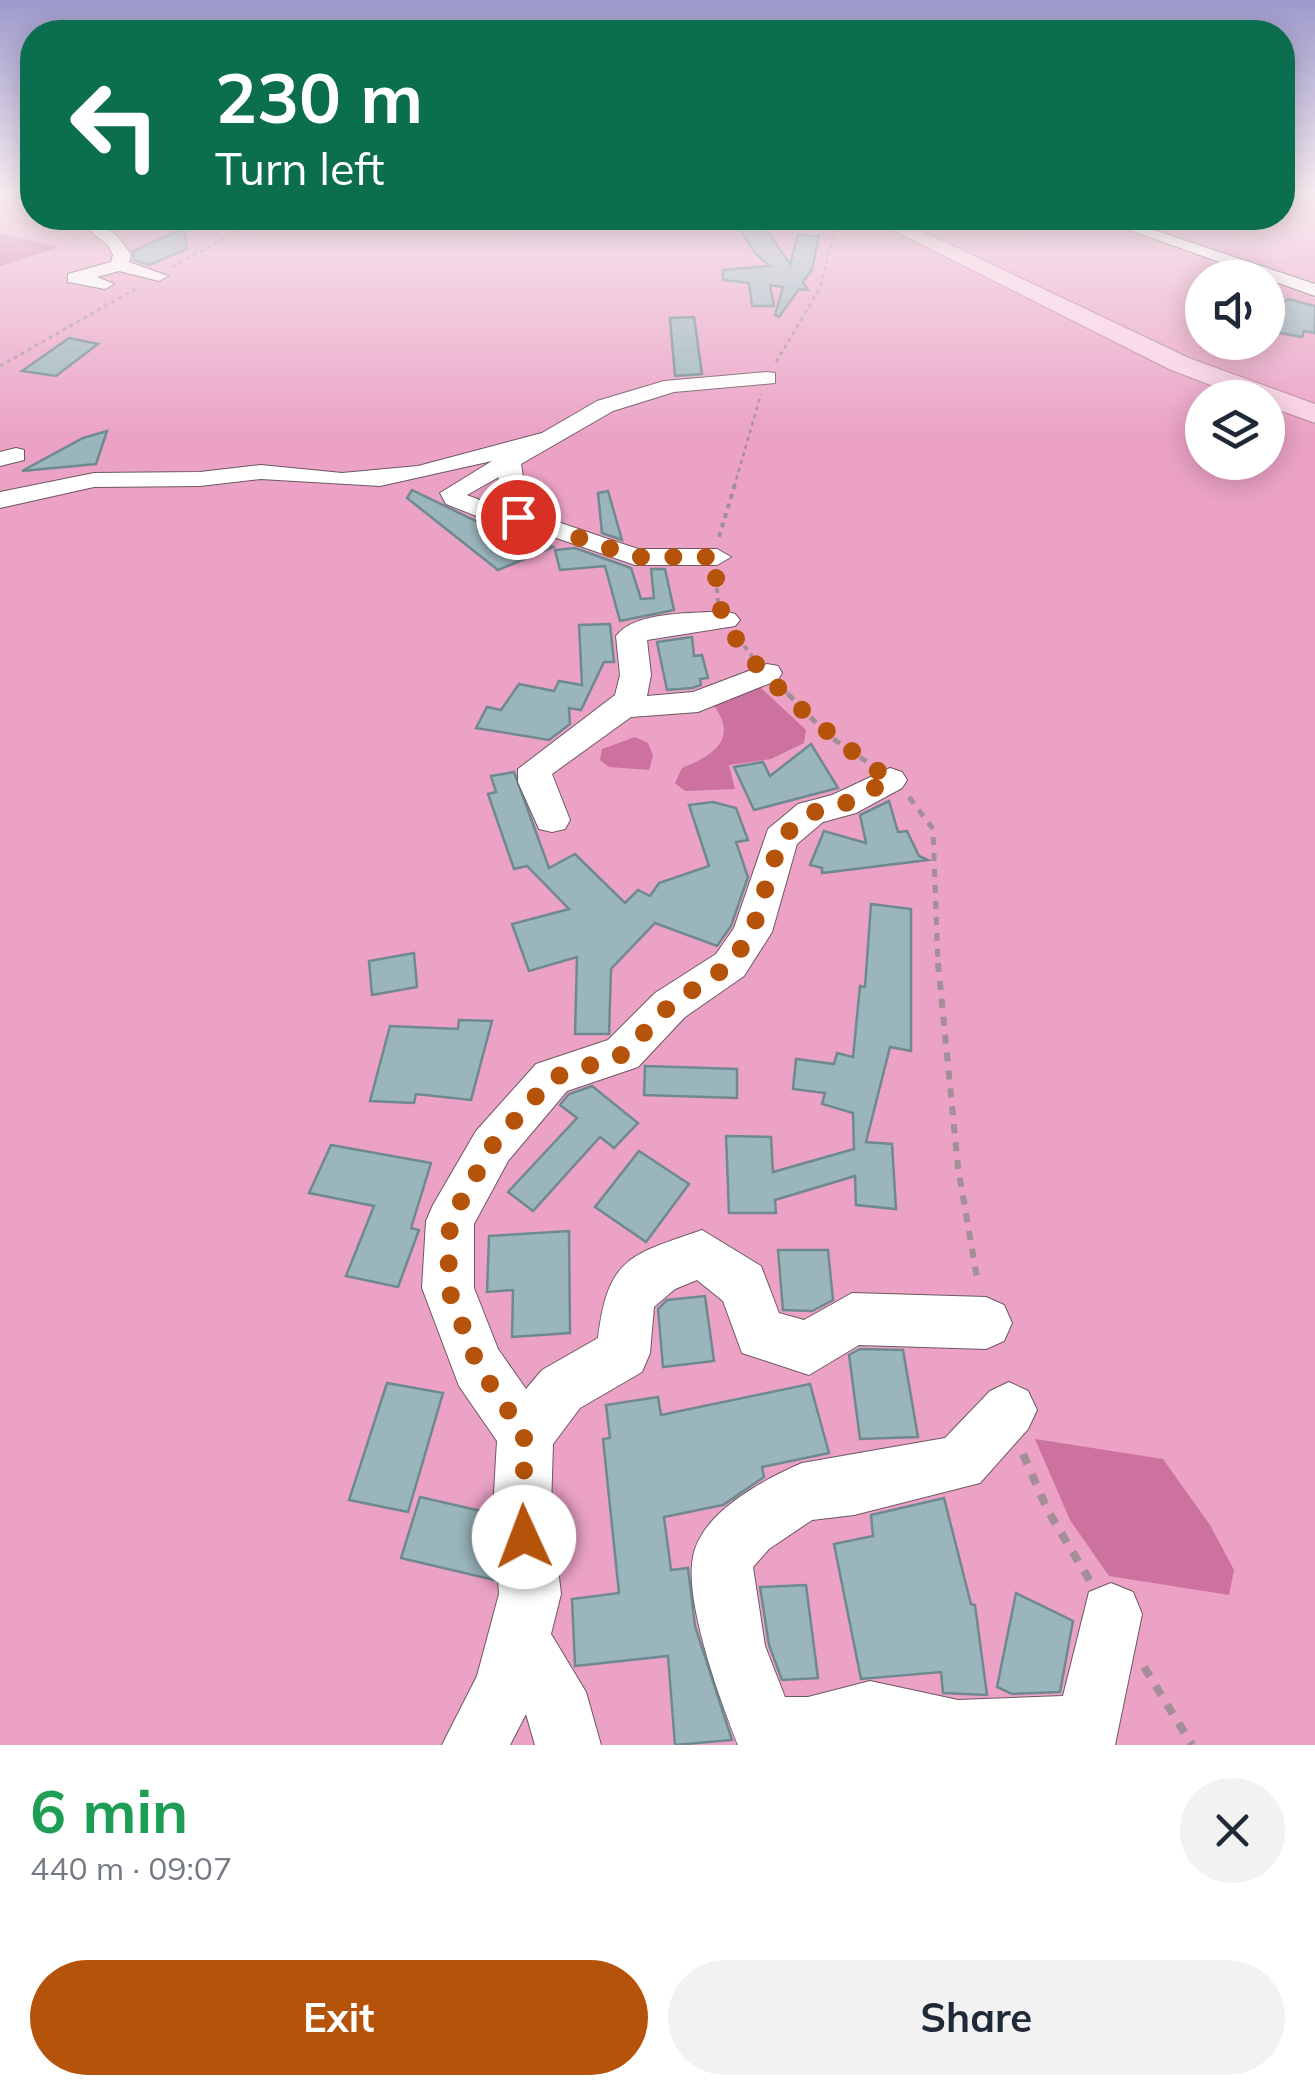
<!DOCTYPE html>
<html lang="en">
<head>
<meta charset="utf-8">
<style>
	body { margin:0; font-family:Mulish,sans-serif; background:#f2f2f3; color:#1f2937; height:100vh; display:flex; flex-direction:column; font-size:38px; white-space:nowrap }
	* { box-sizing:border-box; margin:0 }
	p { font-size:32px; color:#747a83 }
	.icon { flex:none; width:55px; height:55px; fill:none; stroke:currentColor; stroke-width:2; stroke-linecap:round; stroke-linejoin:round }
	.map { position:relative; height:1745px; overflow:hidden }
	.side { display:flex; flex-direction:column; background:#fff; flex:1 }
	.side>* { flex:none }
	.hud { position:absolute; left:20px; top:20px; width:1275px; height:210px; border-radius:40px; box-shadow:0 5px 25px #0003; background:#0b6e4f; color:#fff; overflow:hidden }
	.buttons { position:absolute; left:1185px; top:260px; display:grid; gap:20px }
	.buttons a { display:grid; place-items:center; width:100px; height:100px; border-radius:50%; background:#fff; box-shadow:0 5px 25px #0003; font-size:50px }
	.pin { position:absolute; display:grid; place-items:center; width:85px; height:85px; color:#fff; margin:-42px; border:5px solid #fff; border-radius:50%; box-shadow:0 2px 10px #0007 }
	.me { position:absolute; width:110px; margin:-55px; rotate:358deg; stroke-linejoin:round; filter:drop-shadow(0 0 8px #0008) }
	.turn { display:flex; align-items:center; gap:35px; height:210px; padding:0 30px; font-size:45px }
	.turn .icon { width:130px; height:130px; stroke-width:2.5 }
	.turn b { display:block; font-size:70px; line-height:85px }
	.round { display:grid; place-items:center; flex:none; width:105px; height:105px; border-radius:52px; background:#f2f2f3 }
	.overview { display:flex; align-items:center; justify-content:space-between; height:170px; padding:0 30px }
	h1 { font-size:60px; font-weight:700; line-height:75px; color:#1e9e55 }
	.primary-button { display:flex; gap:20px; margin-top:auto; padding:20px 30px }
	.primary-button a { flex:1; height:115px; border-radius:60px; background:#b45309; color:#fff; font-size:40px; font-weight:700; line-height:115px; text-align:center }
	.primary-button a+a { background:#f2f2f3; color:#1f2937 }
	.map>svg:first-child { display:block }
	.green { fill:#eba2c5; fill-rule:evenodd }
	.water { fill:#cd719f }
	.building { fill:#9ab5bc; stroke:#6f8990; stroke-width:2.5 }
	.lines { fill:none; stroke-linecap:round; stroke-linejoin:round }
	.minor-casing { stroke:#6d5862; stroke-width:2 }
	.major-casing { stroke:#ae7f95; stroke-width:2 }
	.path-far4 { stroke:#a28f97; stroke-width:2.5; stroke-dasharray:4 4; stroke-linecap:butt }
	.path-far3 { stroke:#a28f97; stroke-width:4; stroke-dasharray:5 5; stroke-linecap:butt }
	.path-far2 { stroke:#a28f97; stroke-width:5; stroke-dasharray:8 8; stroke-linecap:butt }
	.path-far1 { stroke:#a28f97; stroke-width:6; stroke-dasharray:9 9; stroke-linecap:butt }
	.path { stroke:#a28f97; stroke-width:8; stroke-dasharray:11 11; stroke-linecap:butt }
	.minor { fill:#fff; fill-rule:evenodd }
	.major { fill:#fad1e4; fill-rule:evenodd }
	.route { stroke:#b45309; stroke-width:18; stroke-dasharray:0 32.4 }
</style>
</head>
<body>
<div class="map">
<svg width="1315" height="1745" viewBox="0 0 1315 1745">
	<rect width="100%" height="100%" fill="#f0d7e2"/>
	<path class="green" d="M0,192H32V218H1282L1283,192H1315V1745H0ZM1202,278H1268V342H1202ZM1202,398H1268V462H1202Z"/>
	<g class="water">
		<polygon points="0,234 7,235 59,247 0,266"/>
		<path d="M759,686L806,730L804,743L771,759L729,765L735,789L685,791L675,783L682,768C712,756 739,739 714,706Z"/>
		<polygon points="635,737 648,743 653,756 649,770 609,767 600,760 602,749"/>
		<polygon points="1035,1439 1163,1459 1210,1525 1234,1570 1229,1595 1109,1576 1070,1520"/>
	</g>
	<g class="building">
		<polygon points="758,218 790,264 798,235 819,236 812,270 803,282 808,290 799,289 779,317 775,315 783,287 770,285 774,306 752,306 749,283 723,280 723,270 770,266 755,253 733,219"/>
		<polygon points="184,228 187,249 149,265 134,260 133,251"/>
		<polygon points="1288,299 1315,306 1315,333 1304,331 1302,337 1268,331 1274,309"/>
		<polygon points="694,317 702,374 675,376 670,318"/>
		<polygon points="69,338 98,344 56,376 22,371"/>
		<polygon points="107,431 96,464 22,471 83,438"/>
		<polygon points="412,490 482,524 503,514 509,526 553,547 498,570 407,498"/>
		<polygon points="608,491 622,540 602,533 598,493"/>
		<polygon points="575,548 631,568 641,599 654,598 651,569 665,569 674,610 620,621 605,566 560,570 555,550"/>
		<polygon points="610,624 614,662 604,662 581,710 569,708 570,724 549,740 476,728 487,707 501,710 519,684 554,691 559,681 582,685 579,625"/>
		<polygon points="692,637 694,656 702,655 708,678 700,679 701,685 692,688 667,690 657,642"/>
		<polygon points="811,744 838,788 754,810 734,767 763,762 770,776"/>
		<polygon points="514,772 549,868 575,854 625,903 638,890 650,896 659,883 709,866 689,805 713,802 736,808 748,840 736,842 748,877 731,926 717,946 655,923 611,969 609,1034 575,1034 577,957 529,971 512,924 569,909 527,866 514,869 488,794 496,792 491,776"/>
		<polygon points="889,801 898,832 907,831 919,856 928,860 822,873 822,868 810,865 824,831 866,843 860,815"/>
		<polygon points="871,904 911,909 911,1051 890,1047 866,1142 892,1144 896,1209 856,1205 855,1176 775,1200 776,1213 729,1213 726,1136 771,1137 773,1172 854,1149 853,1113 822,1104 825,1093 793,1089 796,1059 834,1064 837,1053 853,1057 860,986 865,987"/>
		<polygon points="414,953 417,987 372,995 369,961"/>
		<polygon points="459,1020 492,1021 471,1100 416,1094 414,1103 370,1101 390,1026 458,1029"/>
		<polygon points="645,1066 737,1069 737,1098 644,1095"/>
		<polygon points="592,1086 638,1123 614,1148 600,1137 533,1211 508,1192 577,1118 560,1105 569,1094"/>
		<polygon points="331,1145 431,1163 411,1228 419,1230 398,1287 346,1276 374,1206 309,1193"/>
		<polygon points="639,1151 689,1184 646,1242 595,1207"/>
		<polygon points="569,1231 570,1333 512,1337 513,1290 487,1292 489,1236"/>
		<polygon points="778,1250 828,1250 833,1300 812,1311 783,1310"/>
		<polygon points="705,1296 714,1361 663,1367 658,1309 667,1300"/>
		<polygon points="860,1349 903,1350 918,1437 860,1439 849,1355"/>
		<polygon points="387,1383 443,1393 408,1512 349,1500"/>
		<polygon points="810,1384 829,1453 762,1467 764,1477 723,1505 664,1517 671,1570 688,1568 695,1626 732,1740 675,1745 668,1656 575,1666 572,1599 619,1593 603,1439 610,1438 606,1405 658,1397 661,1415"/>
		<polygon points="420,1497 490,1513 494,1580 401,1558"/>
		<polygon points="944,1498 971,1604 975,1605 987,1695 943,1693 941,1672 861,1679 834,1544 873,1536 871,1515"/>
		<polygon points="806,1585 818,1678 782,1680 769,1645 760,1587"/>
		<polygon points="1016,1593 1073,1621 1060,1692 1012,1694 997,1687"/>
	</g>
	<g class="lines">
		<defs>
			<g id="minor">
				<path d="M74,218C99,217 118,233 131,255L129,262L168,276L159,281L119,271L97,277L114,284L105,289L68,282V274L111,262L113,255L108,245Z"/>
				<polygon points="1096,218 1118,218 1315,284 1315,296"/>
				<path d="M767,372L775,373V383L674,392L613,411L521,464L524,484L515,505L484,519L446,504L440,493L492,461L380,486L261,479L200,486L94,487L0,508V492L94,473L200,472L261,465L342,473L418,466L542,433L597,401L664,381ZM499,477L492,500L485,502L467,495Z"/>
				<polygon points="16,448 24,450 24,460 0,466 0,452"/>
				<polygon points="519,509 638,549 717,549 731,557 717,565 635,565 510,522 506,517 510,512"/>
				<path d="M725,611L735,614L740,620L735,626L647,640L651,675L647,696L693,692L767,664L778,666L782,673L778,680L698,712L631,717L552,774L570,820L565,829L552,832L539,829L518,782V769L615,695L620,675L616,636C636,610 695,614 725,611Z"/>
				<path d="M890,768L902,772L907,780L902,788L856,813L823,822L797,844L772,932L744,976L685,1017L638,1067L567,1091L508,1161L474,1224V1288L498,1349L526,1389L542,1370L598,1338C608,1257 630,1255 702,1230L761,1266L779,1313L804,1320L852,1293L986,1297L1004,1305L1012,1323L1004,1341L986,1349L859,1345L809,1375L742,1353L723,1301L697,1280L675,1289L654,1307L650,1353L642,1372L580,1408L553,1444L551,1509L561,1594L551,1634L586,1692L601,1745H535L526,1714L510,1745H442L477,1676L499,1594L493,1509L497,1441L459,1386L422,1288L426,1221L433,1205L476,1131L536,1064L608,1040L655,993L716,954L734,928L768,829L798,804L832,795Z"/>
				<path d="M1009,1382L1028,1391L1037,1410L1028,1429L980,1483L854,1515L812,1520L769,1549L753,1567L765,1646L785,1697H808L870,1681L958,1700L1063,1696L1089,1592L1111,1583L1133,1592L1142,1614L1115,1745H738C721,1702 684,1602 693,1557C701,1512 765,1479 802,1463L945,1438L990,1391Z"/>
			</g>
			<polygon id="major" points="869,218 894,218 1189,358 1315,404 1315,423 1268,406 1268,398 1245,398 1171,370"/>
		</defs>
		<use href="#minor" class="minor-casing"/>
		<use href="#major" class="major-casing"/>
		<g class="path-far4">
			<polyline points="787,218 835,225"/>
			<polyline points="172,267 261,218"/>
			<polyline points="776,362 820,288 838,218"/>
			<polyline points="0,366 137,288"/>
			<polyline points="734,487 761,394"/>
		</g>
		<g class="path-far3">
			<polyline points="719,537 735,484"/>
			<polyline points="716,578 718,602"/>
			<polyline points="738,638 752,656"/>
			<polyline points="784,690 791,697"/>
		</g>
		<g class="path-far2">
			<polyline points="788,694 829,736 870,764"/>
			<polyline points="909,797 933,829 938,965"/>
		</g>
		<polyline class="path-far1" points="938,963 958,1167 978,1284"/>
		<g class="path">
			<polyline points="1023,1454 1048,1511 1090,1581"/>
			<polyline points="1144,1667 1192,1745"/>
		</g>
		<use href="#minor" class="minor"/>
		<use href="#major" class="major"/>
	</g>
	<linearGradient id="sky" x2="0" y2="1"><stop stop-color="#9d99cb"/><stop offset="0.44" stop-color="#f8edf2"/><stop offset="1" stop-color="#f8edf2" stop-opacity="0"/></linearGradient>
	<rect width="1315" height="436" fill="url(#sky)"/>
	<g class="lines">
		<path class="route" d="M518,517L635,557H717C716,572 715,588 719,603C734,664 841,743 890,780L844,804L811,813L781,838L752,932L730,965L670,1005L624,1054L552,1078L492,1146L450,1221L448,1288L478,1366L524,1434V1537"/>
	</g>
</svg>
<div class="buttons">
<a><svg class="icon" aria-label="sound" viewBox="0 0 24 24"><path d="M4 9h4l5-4v14l-5-4H4zM17 9q2 3 0 6"/></svg></a>
<a><svg class="icon" aria-label="layers" viewBox="0 0 24 24"><path d="M12 4l9 5-9 5-9-5zM3 14l9 5 9-5"/></svg></a>
</div>
<div class="pin" style="left:518px;top:517px;background:#d93025"><svg class="icon" aria-label="arrive" viewBox="0 0 24 24"><path d="M6 21V4h12l-3 4 3 4H6"/></svg></div>
<svg class="me" style="left:524px;top:1537px" viewBox="-20 -20 40 40"><circle r="19" fill="#fff"/><path d="M0-13L10 11 0 6-10 11z" fill="#b45309"/></svg>
<div class="hud">
<div class="turn"><svg class="icon" aria-label="left" viewBox="0 0 24 24"><path d="M17 20v-9H6M10 6l-5 5 5 5"/></svg><div><b>230 m</b>Turn left</div></div>
</div>
</div>
<section class="side">
<div class="overview"><div><h1>6 min</h1><p>440 m · 09:07</p></div><a class="round"><svg class="icon" aria-label="close" viewBox="0 0 24 24"><path d="M6 6l12 12M18 6L6 18"/></svg></a></div>
<div class="primary-button"><a>Exit</a><a>Share</a></div>
</section>
</body>
</html>
